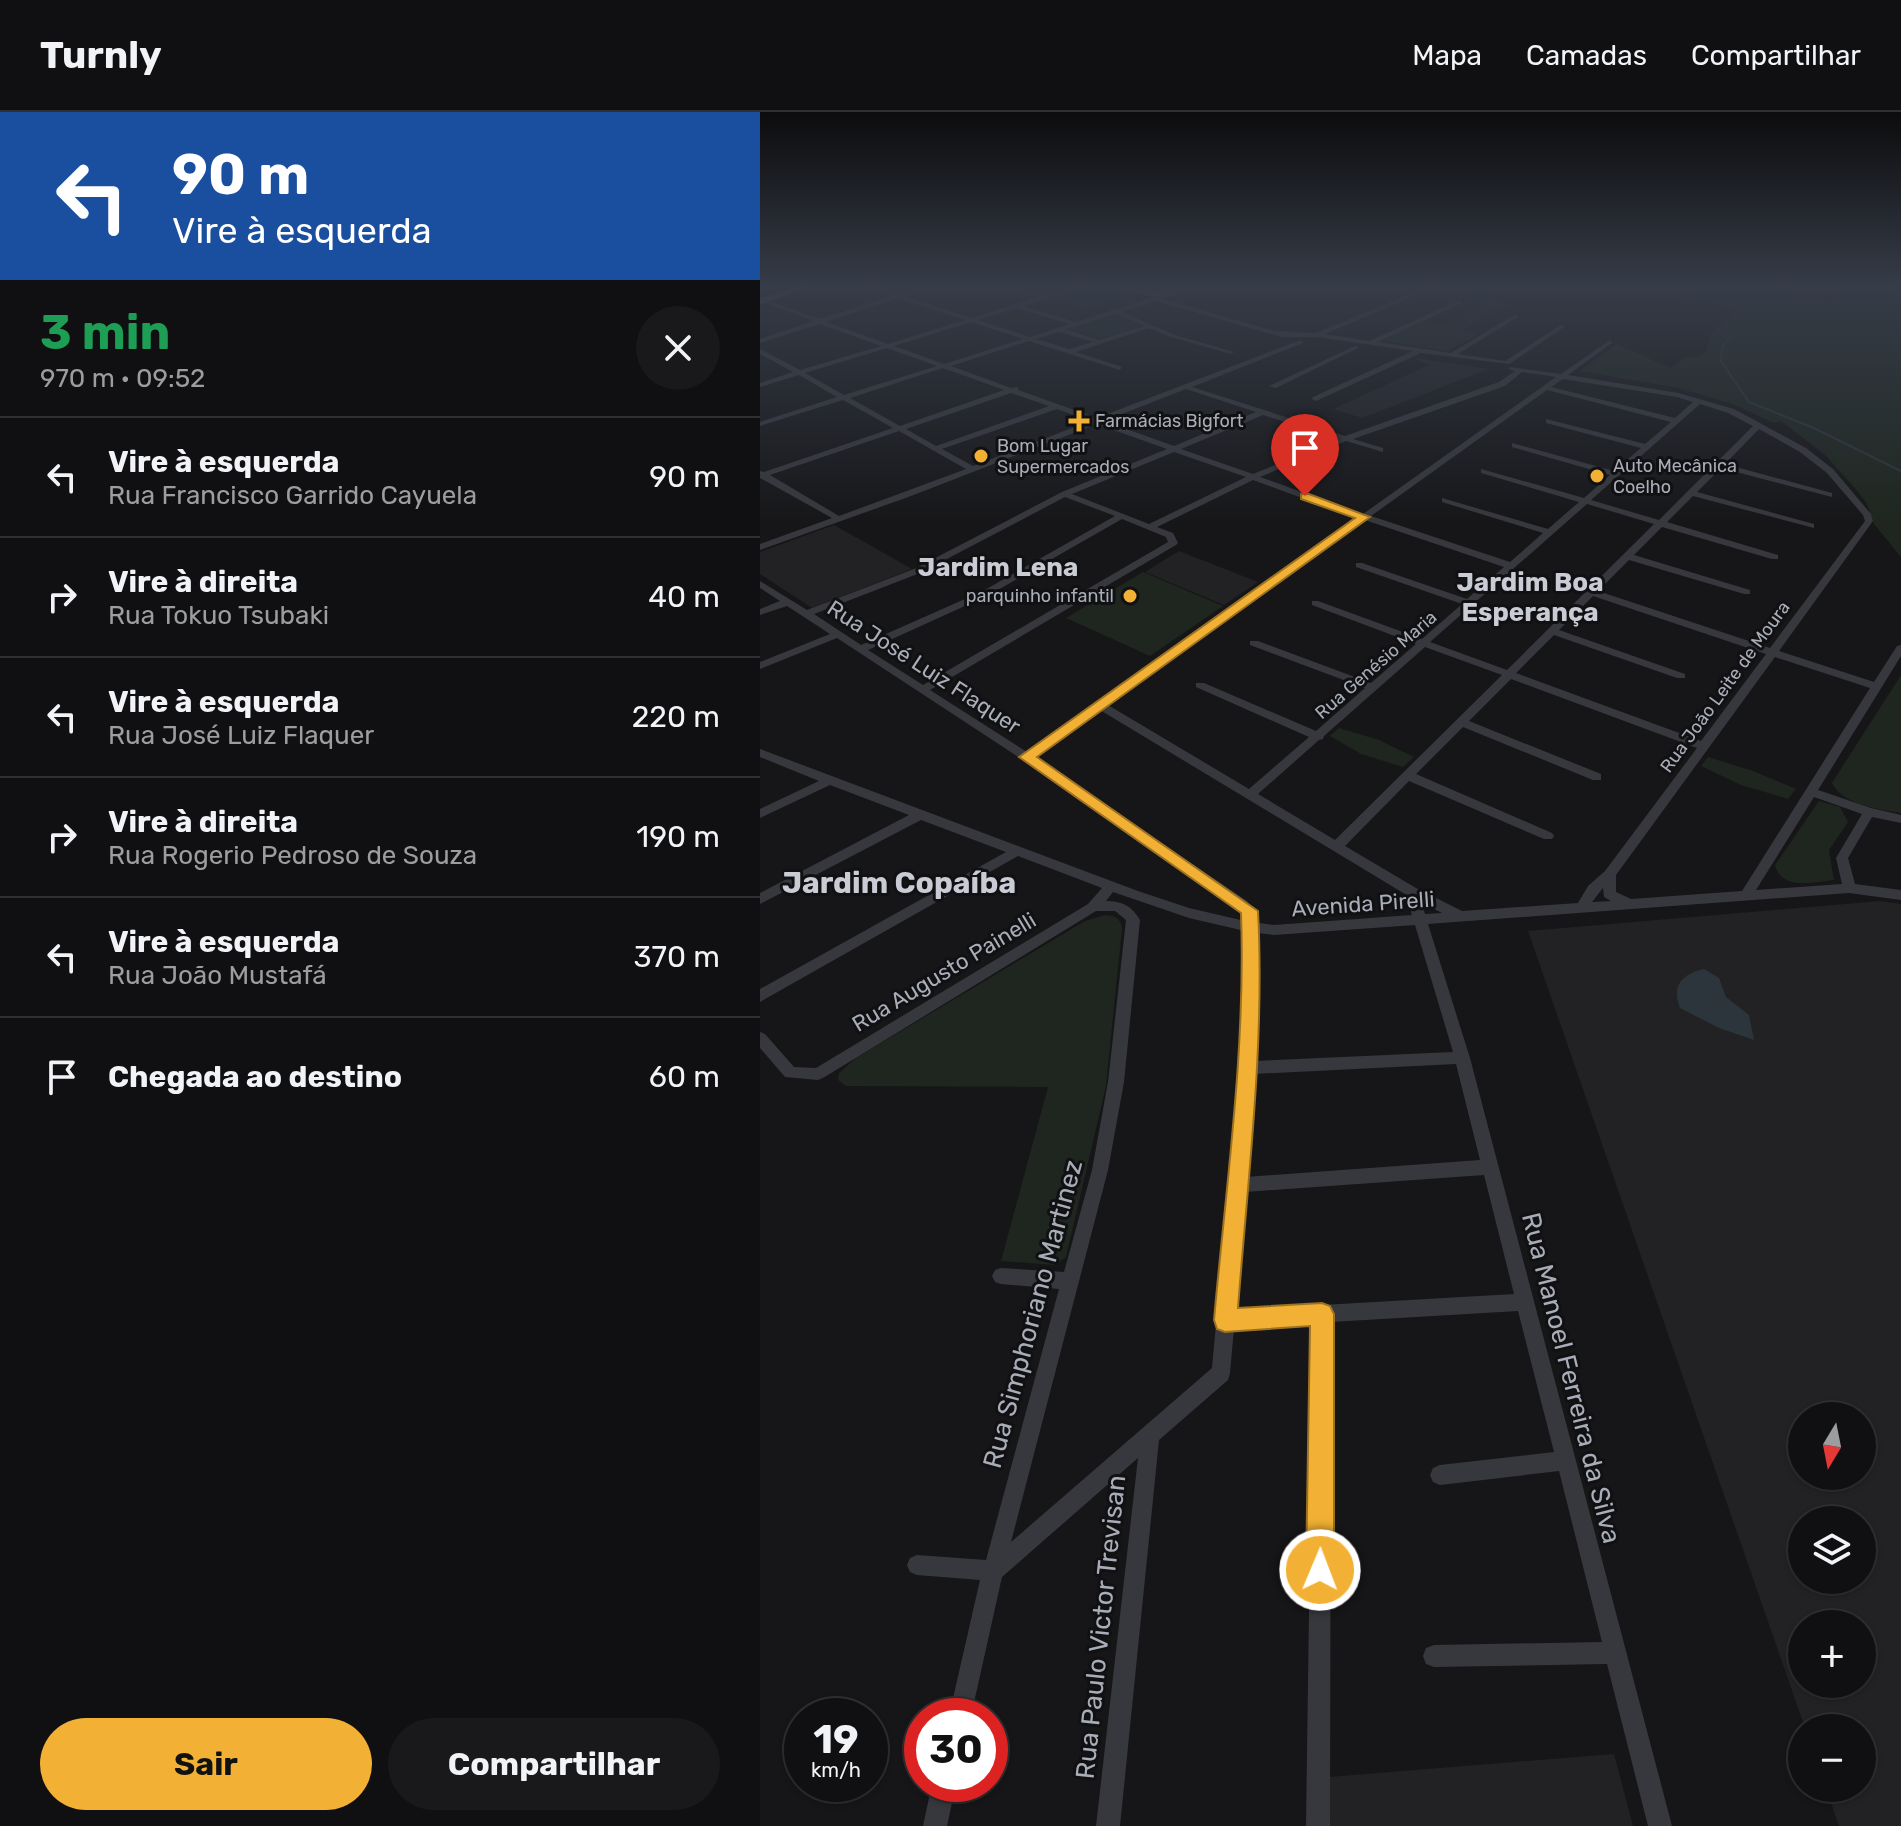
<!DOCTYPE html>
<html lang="pt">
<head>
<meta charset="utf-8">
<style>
	body { margin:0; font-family:Rubik,sans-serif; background:#19191b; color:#f1f3f6; height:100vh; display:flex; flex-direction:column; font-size:30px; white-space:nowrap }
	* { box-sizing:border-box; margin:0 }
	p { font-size:26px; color:#9c9d9f }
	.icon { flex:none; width:44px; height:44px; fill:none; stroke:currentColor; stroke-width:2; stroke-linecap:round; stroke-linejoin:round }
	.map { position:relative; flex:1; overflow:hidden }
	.drawer { display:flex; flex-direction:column; background:#101012; width:760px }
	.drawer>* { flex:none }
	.hud { background:#1a4fa0; color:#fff; overflow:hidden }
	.needle { width:52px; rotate:190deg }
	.buttons { position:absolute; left:1028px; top:1290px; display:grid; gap:16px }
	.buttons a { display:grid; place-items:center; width:88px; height:88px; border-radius:50%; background:#101012; box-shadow:0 2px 6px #0004,0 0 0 2px #303032; font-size:40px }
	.speed { position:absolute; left:24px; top:1586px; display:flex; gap:16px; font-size:40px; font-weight:700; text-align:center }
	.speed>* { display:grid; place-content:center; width:104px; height:104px; border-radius:50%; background:#101012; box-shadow:0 2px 6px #0004,0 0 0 2px #303032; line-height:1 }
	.speed small { font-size:20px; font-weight:400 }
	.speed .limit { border:12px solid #d22; background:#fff; color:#111 }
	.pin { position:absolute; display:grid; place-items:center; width:68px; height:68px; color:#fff; margin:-82px -34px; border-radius:50% 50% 50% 0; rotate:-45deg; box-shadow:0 0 8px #0007 }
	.pin .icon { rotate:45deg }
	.me { position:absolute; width:88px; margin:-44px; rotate:1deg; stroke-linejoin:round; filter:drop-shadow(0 0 6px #0008) }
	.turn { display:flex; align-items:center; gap:28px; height:168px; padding:0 40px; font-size:36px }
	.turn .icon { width:104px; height:104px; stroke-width:2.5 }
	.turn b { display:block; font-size:56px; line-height:68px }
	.round { display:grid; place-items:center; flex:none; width:84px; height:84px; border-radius:42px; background:#19191b }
	.head { display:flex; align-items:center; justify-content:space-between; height:136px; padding:0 40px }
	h1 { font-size:48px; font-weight:700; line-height:60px; color:#1e9e55 }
	.primary-button { display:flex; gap:16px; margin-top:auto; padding:16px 40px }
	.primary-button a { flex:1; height:92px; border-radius:48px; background:#f2b134; color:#111; font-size:32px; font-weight:700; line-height:92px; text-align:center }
	.primary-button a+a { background:#19191b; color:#f1f3f6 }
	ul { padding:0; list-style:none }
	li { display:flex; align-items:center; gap:24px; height:120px; padding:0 40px; border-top:2px solid #303032 }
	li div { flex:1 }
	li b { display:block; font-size:30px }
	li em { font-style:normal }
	header { display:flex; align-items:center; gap:48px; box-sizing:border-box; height:112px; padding:0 40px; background:#101012; border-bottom:2px solid #303032 }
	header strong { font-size:38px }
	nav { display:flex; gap:44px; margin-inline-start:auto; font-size:28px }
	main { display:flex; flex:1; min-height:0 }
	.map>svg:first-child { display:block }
	.built { fill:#222225; fill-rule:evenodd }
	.green { fill:#1e261f }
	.water { fill:#2c353c }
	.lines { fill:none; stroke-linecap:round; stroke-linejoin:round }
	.stream { stroke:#2c353c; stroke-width:2 }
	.street { fill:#37383d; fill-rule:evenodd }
	.secondary { fill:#45474d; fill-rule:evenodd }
	.primary { fill:#53555c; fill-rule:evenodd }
	.route { fill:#f2b134; stroke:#9d7322; stroke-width:2 }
	.poi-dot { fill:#f2b134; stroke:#111113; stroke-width:3 }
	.labels { text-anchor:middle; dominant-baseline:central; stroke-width:6; stroke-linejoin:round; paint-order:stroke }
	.far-poi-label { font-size:18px; fill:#a8adb8; stroke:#111113; text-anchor:start }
	.far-street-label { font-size:18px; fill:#a8adb8; stroke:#111113 }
	.street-label { font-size:22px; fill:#a8adb8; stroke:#111113 }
	.far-district-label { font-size:26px; font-weight:bold; fill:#c9ccd4; stroke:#111113 }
	.near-street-label { font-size:26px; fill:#a8adb8; stroke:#111113 }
	.district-label { font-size:30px; font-weight:bold; fill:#c9ccd4; stroke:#111113 }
</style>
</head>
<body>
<header>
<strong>Turnly</strong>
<nav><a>Mapa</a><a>Camadas</a><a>Compartilhar</a></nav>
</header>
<main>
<section class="drawer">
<div class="hud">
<div class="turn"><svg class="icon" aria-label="left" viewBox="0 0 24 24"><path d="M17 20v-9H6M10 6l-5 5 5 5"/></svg><div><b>90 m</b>Vire à esquerda</div></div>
</div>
<div class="head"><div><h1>3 min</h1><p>970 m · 09:52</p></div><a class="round"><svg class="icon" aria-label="close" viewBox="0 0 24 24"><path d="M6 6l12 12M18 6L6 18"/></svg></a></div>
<ul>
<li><svg class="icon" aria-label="left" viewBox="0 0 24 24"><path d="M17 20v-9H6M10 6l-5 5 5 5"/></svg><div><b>Vire à esquerda</b><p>Rua Francisco Garrido Cayuela</p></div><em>90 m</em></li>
<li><svg class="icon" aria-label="right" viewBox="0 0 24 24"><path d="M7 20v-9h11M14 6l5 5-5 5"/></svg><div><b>Vire à direita</b><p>Rua Tokuo Tsubaki</p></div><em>40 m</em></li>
<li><svg class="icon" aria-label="left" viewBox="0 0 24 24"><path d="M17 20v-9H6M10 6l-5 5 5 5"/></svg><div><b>Vire à esquerda</b><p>Rua José Luiz Flaquer</p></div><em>220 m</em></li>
<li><svg class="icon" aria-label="right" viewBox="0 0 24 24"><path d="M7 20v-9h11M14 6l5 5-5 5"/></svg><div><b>Vire à direita</b><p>Rua Rogerio Pedroso de Souza</p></div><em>190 m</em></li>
<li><svg class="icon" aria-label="left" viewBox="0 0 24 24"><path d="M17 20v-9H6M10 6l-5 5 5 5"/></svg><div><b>Vire à esquerda</b><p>Rua João Mustafá</p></div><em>370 m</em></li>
<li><svg class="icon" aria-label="arrive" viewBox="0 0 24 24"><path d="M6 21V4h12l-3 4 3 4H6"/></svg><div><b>Chegada ao destino</b></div><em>60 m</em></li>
</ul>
<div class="primary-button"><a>Sair</a><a>Compartilhar</a></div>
</section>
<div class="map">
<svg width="1141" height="1714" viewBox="0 0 1141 1714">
	<rect width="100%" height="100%" fill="#161618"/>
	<g class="built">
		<polygon points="651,245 729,257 602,306 573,297 669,253"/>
		<polygon points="74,413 124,441 152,457 52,496 0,462 0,440"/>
		<polygon points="419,439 498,470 464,493 385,460"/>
		<path d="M1120,789L1141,792V1714H1079L1066,1676H1102V1616H1045L768,819ZM1042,1304H1102V1364H1042ZM1042,1408H1102V1468H1042ZM1042,1512H1102V1572H1042Z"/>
		<polygon points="854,1642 873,1714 569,1714 569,1665"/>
	</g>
	<g class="green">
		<polygon points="332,173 372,182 326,197 291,185"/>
		<polygon points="686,173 693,173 681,180 695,183 711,175 704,173 729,173 719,179 734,183 727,188 752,194 746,198 739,196 702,218 718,223 687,239 623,229 663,209 681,214 725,193 669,179"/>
		<polygon points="867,173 977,173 1075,193 1073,186 1094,173 1141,173 1141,445 1114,412 1106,390 1093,374 1065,343 1021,309 1014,311 975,293 919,276 819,259 857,232 910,256 928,244 938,246 947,239 949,224 978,197"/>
		<polygon points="354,202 381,214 340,227 307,216"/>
		<polygon points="383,460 463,494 390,544 306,506"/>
		<path d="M1141,563V701C1118,697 1083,693 1072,671Z"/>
		<polygon points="579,616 619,628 654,645 643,655 601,642 570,624"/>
		<polygon points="948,645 993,659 1036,677 1028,687 981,673 941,654"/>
		<path d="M1059,689L1080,695L1088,710L1069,738L1074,768C1053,770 1022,779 1015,753Z"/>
		<path d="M345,803C355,804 361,806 362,817L346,974L306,1145L295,1153L241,1149L288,975L86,974L78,968L79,961L96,946L325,809Z"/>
	</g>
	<path class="water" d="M944,857L959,866L966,885L989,903L994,928L959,916L920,896C911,874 922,862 944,857Z"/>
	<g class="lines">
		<polyline class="stream" points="969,226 962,235 961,249 989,290 1056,317 1141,359"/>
		<g class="street">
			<path d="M100,173C113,173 125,182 138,182C151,182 163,173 176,173L144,184L211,206L278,185L240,173C256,173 269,183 284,183C298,184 313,173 328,173L264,194L316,210L351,199V197H356L430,174L432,177L402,187L515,219L556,221L671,173H680L565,222L609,229L700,188L702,191L618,230L691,241L754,203H758V205L698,242L745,249L801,213L806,214L749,252L661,241L556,289L552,287L553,285L653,239L557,225H522L396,189L362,200L415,223L474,240L471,242L411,225L389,216L316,240L362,255L360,258L269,229L191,254L251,276L258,275V278L337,306L541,228L543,231L432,275L585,324L739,270L755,259L749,257V255L801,262L850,228L852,231L808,263L918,281L974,297L1046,336L1073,357L1111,402L1113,409L1019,539L1114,570L1137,534L1141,533V544L1058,678L1111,696L1141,703V711L1112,705L1088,746L1095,772L1141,778V788L1089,781L668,812L710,946L912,1714H888L847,1552L674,1555L666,1552L663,1544L666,1536L674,1533L842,1530L799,1359L680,1373L673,1370L670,1363L673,1356L680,1353L794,1340L758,1199L571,1210L570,1714H546L553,1212L474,1216L470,1261L468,1268L399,1328L360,1714H336L378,1346L242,1465L211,1604H189L220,1468L157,1463L150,1460L147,1453L150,1446L157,1443L226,1448L299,1177L241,1172L235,1170L232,1164L235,1158L241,1156L304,1160L332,1058L348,970L366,808L355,799H336L63,966L58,968L25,965L0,936V920L5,922L34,955L56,956L328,792L342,776L258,744L0,890V877L246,740L161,708L0,792V781L149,703L70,673L0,706V697L59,669L0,645V637L378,779L429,796L485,809V807L477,795L263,648L77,526L0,557V550L70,522L27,494L0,503V497L20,489L0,476V469L47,498L154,457L302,380L407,337L337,312L151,384L0,438V432L72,406L0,366V359L4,360L133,316L83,288L0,314V310L77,285L39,263L0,275V271L33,260L0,242V237L40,258L121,234L60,212L0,231V227L54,209L0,189L5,188L60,207L132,184ZM138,186L205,208L128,232L66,210ZM257,196L310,212L270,225L218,208ZM356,202L384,214L339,228L306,217ZM211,210L263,227L184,252L134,234ZM299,220L333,230L309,237L276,227ZM127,236L177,254L84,283L45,261ZM183,256L244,278L140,314L90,286ZM762,260L796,265L603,402L500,365L586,329L623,340V336L593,327L745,274ZM803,267L917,285L933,290L915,306L791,275ZM426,277L496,300L414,334L344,309ZM787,278L911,310L885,332L786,307V311L881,336L854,359L752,331V335L850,363L824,386L721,357V361L819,390L788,417L682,386V390L783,421L750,450L611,404ZM251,281L289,294L176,334L146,317ZM940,292L968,301L993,314L899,408L831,388ZM297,297L330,309L213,354L182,337ZM503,303L578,327L493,362L421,337ZM999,317L1040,340L1067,361L1103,403L1105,409L1010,536L838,479L869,448L984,482H990V478L874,443L902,415L1012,447H1018V443L907,410L933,384L1054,416V412L937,380L961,356L1072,385V381L965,352ZM139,319L206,357L79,404L10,363ZM414,340L486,365L389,412L312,382ZM493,368L597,406L267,640L170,578L416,433L418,431L413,421L397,415ZM305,385L355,404L223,479L101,533L54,502L160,461ZM827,392L894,412L747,558L670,530ZM362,407L406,425L408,430L163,573L108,538L229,483ZM605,408L744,455L707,487L602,451H596V455L702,492L662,527L558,489H552V493L656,532L611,571L498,529H490V533L605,576L556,619L444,571H436V575L549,625L489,677L348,593ZM833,484L1006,542L941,629L756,561L794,523L917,566H925V562L799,518ZM665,535L742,563L575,728L498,682L559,628L563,627L564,624ZM1015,545L1110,576L982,779L871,787L856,780V763ZM751,567L937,636L845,759L828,774L818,791L702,799L656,776L585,734L649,669L784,727H792L794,724L792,721L656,662L703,615L833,668H841V662L709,609ZM340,598L645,782L652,803L514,813L499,811V806L487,789L275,645ZM1054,685L1102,702L1076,746L1082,772L996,778ZM843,776L844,785L851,789L832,790ZM353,780L429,806L485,819L481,940L452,1256L251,1430L348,1058L364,970L380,808C372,794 362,789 346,789ZM661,790L682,801L665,802ZM655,813L693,940L495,949L498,821L514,823ZM696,952L720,1048L486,1065L494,962ZM724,1063L754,1182L475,1198L485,1080Z"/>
			<polygon points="595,234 600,235 516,276 509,274"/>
			<polygon points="172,1672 196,1672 187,1714 163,1714"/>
		</g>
		<polygon class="secondary" points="348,173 394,179 445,173 394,185"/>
		<polygon class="primary" points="42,173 58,173 0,192 0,186"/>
	</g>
	<linearGradient id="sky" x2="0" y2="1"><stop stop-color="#0c0c0d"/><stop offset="0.42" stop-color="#363c48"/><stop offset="1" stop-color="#363c48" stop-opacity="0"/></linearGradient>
	<rect width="1141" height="413" fill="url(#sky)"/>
	<path class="route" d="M541,382H549L610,405L277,645L498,799C505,931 488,1064 478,1196L562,1191L570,1194L574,1202V1458L570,1468L560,1472L550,1468L546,1458L550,1214L465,1220L457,1217L454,1208C466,1073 486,937 481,801L259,645L595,406L541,387Z"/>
	<g class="poi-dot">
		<path d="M315 297h8v8h8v8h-8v8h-8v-8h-8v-8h8z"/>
		<circle cx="221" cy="344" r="8"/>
		<circle cx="837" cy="364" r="8"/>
		<circle cx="370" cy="484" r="8"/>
	</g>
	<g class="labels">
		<g class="far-poi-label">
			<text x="335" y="309">Farmácias Bigfort</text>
			<text x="237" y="334">Bom Lugar<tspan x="237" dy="21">Supermercados</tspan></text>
			<text x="853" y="354">Auto Mecânica<tspan x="853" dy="21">Coelho</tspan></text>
			<text x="354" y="484" text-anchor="end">parquinho infantil</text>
		</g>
		<g class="far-street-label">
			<text transform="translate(616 553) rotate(-41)">Rua Genésio Maria</text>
			<text transform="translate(965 575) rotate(-54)">Rua João Leite de Moura</text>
		</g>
		<g class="street-label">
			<text transform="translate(164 555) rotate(33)">Rua José Luiz Flaquer</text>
			<text transform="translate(603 792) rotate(-4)">Avenida Pirelli</text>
			<text transform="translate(184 860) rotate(-31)">Rua Augusto Painelli</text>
		</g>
		<g class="far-district-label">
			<text x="238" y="455">Jardim Lena</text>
			<text x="770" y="470">Jardim Boa<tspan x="770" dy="30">Esperança</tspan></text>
		</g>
		<g class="near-street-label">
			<text transform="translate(273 1202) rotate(-75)">Rua Simphoriano Martinez</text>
			<text transform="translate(811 1266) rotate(76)">Rua Manoel Ferreira da Silva</text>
			<text transform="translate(341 1515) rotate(-84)">Rua Paulo Victor Trevisan</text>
		</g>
		<g class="district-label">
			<text x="139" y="771">Jardim Copaíba</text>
		</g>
	</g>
</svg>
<div class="buttons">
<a><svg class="needle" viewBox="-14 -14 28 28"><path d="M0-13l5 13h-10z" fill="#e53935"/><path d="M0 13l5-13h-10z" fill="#9c9d9f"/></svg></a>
<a><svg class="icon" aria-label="layers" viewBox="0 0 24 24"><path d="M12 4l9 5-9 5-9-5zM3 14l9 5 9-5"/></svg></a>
<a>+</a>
<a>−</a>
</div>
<div class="speed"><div>19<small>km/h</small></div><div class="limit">30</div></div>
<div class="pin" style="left:545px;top:384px;background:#d93025"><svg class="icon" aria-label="arrive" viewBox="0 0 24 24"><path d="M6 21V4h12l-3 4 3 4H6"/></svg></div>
<svg class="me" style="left:560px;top:1458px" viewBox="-20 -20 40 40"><circle r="17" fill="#f2b134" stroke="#fff" stroke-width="3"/><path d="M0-11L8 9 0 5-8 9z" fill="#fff"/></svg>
</div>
</main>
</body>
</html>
